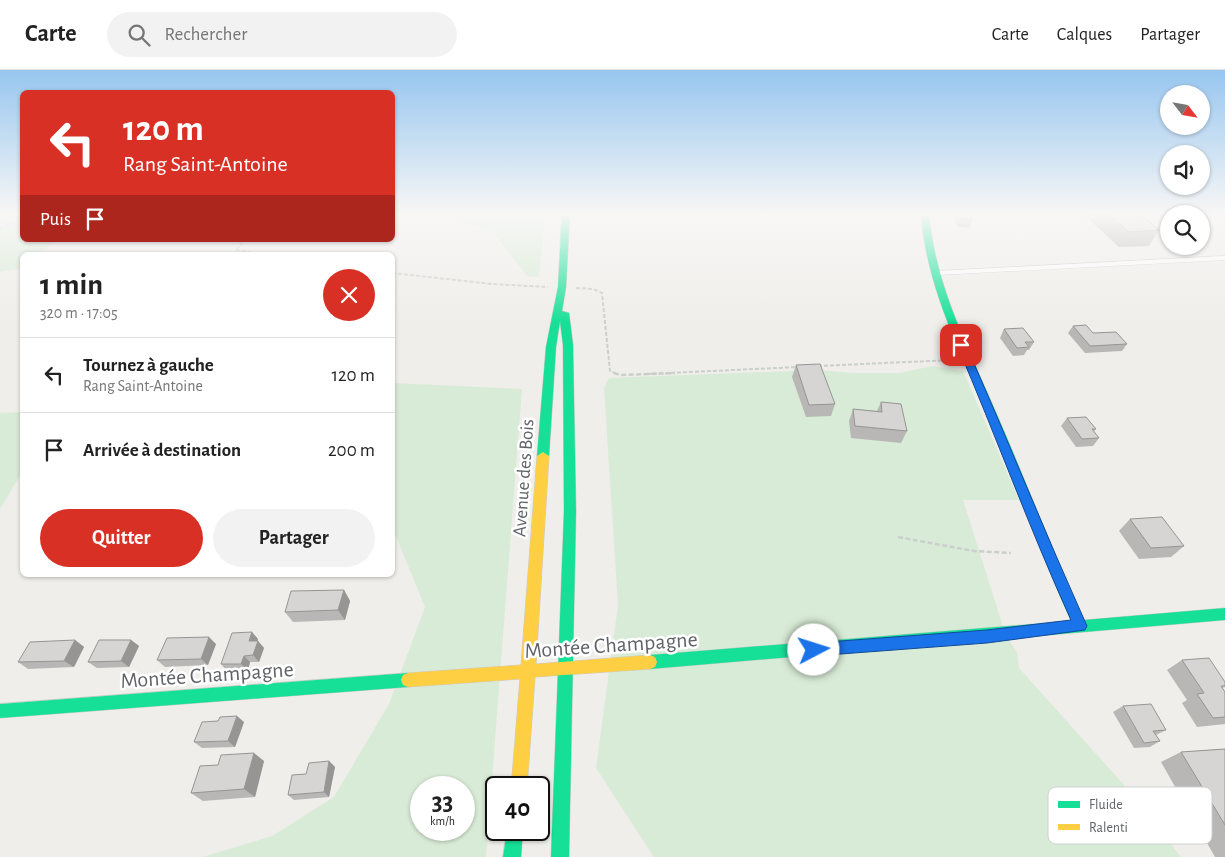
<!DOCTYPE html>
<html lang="fr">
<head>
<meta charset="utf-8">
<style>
	body { margin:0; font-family:"Alegreya Sans",sans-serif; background:#f2f2f2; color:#222; height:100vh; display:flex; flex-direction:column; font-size:19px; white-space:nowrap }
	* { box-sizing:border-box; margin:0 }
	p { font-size:16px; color:#767676 }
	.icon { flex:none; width:28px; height:28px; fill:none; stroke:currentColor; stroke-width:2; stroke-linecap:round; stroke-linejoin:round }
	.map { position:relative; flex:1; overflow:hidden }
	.sheet { position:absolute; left:20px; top:182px; width:375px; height:325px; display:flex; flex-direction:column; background:#fff; border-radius:8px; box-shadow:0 1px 4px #0004 }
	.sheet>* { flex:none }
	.hud { position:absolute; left:20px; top:20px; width:375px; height:152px; border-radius:8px; box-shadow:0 1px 4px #0004; background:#d93025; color:#fff; overflow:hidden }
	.needle { width:32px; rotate:121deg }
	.buttons { position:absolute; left:1160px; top:15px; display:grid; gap:10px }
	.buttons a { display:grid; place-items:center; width:50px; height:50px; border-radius:50%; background:#fff; box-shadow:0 1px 4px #0004; font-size:25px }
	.speed { position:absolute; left:410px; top:706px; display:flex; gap:10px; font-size:25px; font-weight:700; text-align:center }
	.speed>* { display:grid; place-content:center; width:65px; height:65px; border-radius:50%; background:#fff; box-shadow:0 1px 4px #0004; line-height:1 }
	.speed small { font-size:12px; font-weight:400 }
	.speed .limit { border:2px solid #111; border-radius:8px; background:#fff; color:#111 }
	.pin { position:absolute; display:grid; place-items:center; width:42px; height:42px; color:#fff; margin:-21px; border-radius:10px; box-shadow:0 2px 8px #0006 }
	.me { position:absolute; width:55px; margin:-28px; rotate:85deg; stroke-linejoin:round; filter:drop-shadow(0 0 4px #0008) }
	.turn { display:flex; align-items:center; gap:18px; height:105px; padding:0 20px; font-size:22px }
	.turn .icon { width:65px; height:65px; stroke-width:2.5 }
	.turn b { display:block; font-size:35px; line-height:42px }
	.then { display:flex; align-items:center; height:48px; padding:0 20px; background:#0003; gap:10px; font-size:19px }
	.round { display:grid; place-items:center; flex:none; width:52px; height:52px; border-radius:26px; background:#f2f2f2 }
	.headline { display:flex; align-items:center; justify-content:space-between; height:85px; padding:0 20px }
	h1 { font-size:30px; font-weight:700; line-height:38px }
	.cta { display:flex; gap:10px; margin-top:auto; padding:10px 20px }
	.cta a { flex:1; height:58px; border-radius:30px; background:#d93025; color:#fff; font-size:20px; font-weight:700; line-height:58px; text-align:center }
	.cta a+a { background:#f2f2f2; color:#222 }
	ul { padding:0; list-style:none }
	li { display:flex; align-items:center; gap:15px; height:75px; padding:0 20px; border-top:1px solid #e0e0e0 }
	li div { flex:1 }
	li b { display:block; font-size:19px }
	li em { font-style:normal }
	header { display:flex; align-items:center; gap:30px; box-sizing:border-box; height:70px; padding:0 25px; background:#fff; border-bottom:1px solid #e0e0e0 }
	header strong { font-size:24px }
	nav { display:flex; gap:28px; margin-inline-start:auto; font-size:18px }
	.search { width:350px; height:45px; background:#f2f2f2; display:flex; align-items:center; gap:12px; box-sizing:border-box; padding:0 18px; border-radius:28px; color:#767676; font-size:19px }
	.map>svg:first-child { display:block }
	.green { fill:#d8ebd6; fill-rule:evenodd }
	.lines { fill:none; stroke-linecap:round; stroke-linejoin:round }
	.lane-casing { stroke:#cbcccc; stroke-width:1 }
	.fast-casing { stroke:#cacacb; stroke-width:1 }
	.slow-casing { stroke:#cacacb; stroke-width:1 }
	.path-far1 { stroke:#cacfcc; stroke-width:2; stroke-dasharray:4 2; stroke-linecap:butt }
	.path { stroke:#cacfcc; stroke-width:2.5; stroke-dasharray:5 2.5; stroke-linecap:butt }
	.lane { fill:#fdfcfc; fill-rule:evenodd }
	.fast { fill:#16e098; fill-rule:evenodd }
	.slow { fill:#ffcf43; fill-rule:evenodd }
	.wall { fill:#b8b7b5 }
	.shaded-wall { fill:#969594 }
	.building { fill:#d6d5d3; stroke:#969594 }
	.route { fill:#1a73e8; stroke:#114b97 }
	.labels { text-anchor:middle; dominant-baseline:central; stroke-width:5; stroke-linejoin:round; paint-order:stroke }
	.street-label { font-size:19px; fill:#5f6368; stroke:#fff }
	.near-street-label { font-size:22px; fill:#5f6368; stroke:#fff }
	.key { fill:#fff; stroke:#cfd0d2; stroke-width:1 }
	.key-label { font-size:14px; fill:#5f6368 }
</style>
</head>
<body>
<header>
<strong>Carte</strong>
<div class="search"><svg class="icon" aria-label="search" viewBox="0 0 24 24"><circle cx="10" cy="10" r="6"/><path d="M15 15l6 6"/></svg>Rechercher</div>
<nav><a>Carte</a><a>Calques</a><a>Partager</a></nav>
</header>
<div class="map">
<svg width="1225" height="787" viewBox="0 0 1225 787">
	<rect width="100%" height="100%" fill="#efeeea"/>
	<g class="green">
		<polygon points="0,143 22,143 22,170 56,170 38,185 22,185 22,198 0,202"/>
		<polygon points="451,143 543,143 544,157 539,207 527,206 492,161 459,151"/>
		<polygon points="932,296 963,301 1019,430 963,430 1006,566 1017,582 1019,598 1133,725 1181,787 654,787 596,698 618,535 604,318 609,308 818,300 852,303 900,303"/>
		<path d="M393,313L522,319L486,787H203L272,766L334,727L389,634L425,537L393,459ZM421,718H464V760H421Z"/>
		<polygon points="22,342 22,402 0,439 0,343"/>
	</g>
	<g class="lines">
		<defs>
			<polygon id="lane" points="1225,186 1225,190 937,205 934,203 937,201"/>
			<g id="fast">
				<polygon points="562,143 570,143 566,217 562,241 569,243 573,275 576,441 569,787 551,787 564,441 563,275 560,251 556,277 549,386 543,390 537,386 546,277 558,217"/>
				<path d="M921,143H929C935,218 972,285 1001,354C1029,419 1054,485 1084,550L1225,538V550L650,599L645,597L643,592L645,587L650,585L1071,551C1042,486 1018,420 991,354C963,286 926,219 921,143Z"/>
				<polygon points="408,603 413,605 415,610 413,615 408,617 0,648 0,634"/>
				<polygon points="507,760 523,760 521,787 503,787"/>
			</g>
			<polygon id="slow" points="543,382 549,386 536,594 650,585 655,587 657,592 655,597 650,599 535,607 527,718 511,718 520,609 408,617 403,615 401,610 403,605 408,603 521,595 537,386"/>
		</defs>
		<use href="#lane" class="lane-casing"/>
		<use href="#fast" class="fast-casing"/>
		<use href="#slow" class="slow-casing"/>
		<g class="path-far1">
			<polyline points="0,159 22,148"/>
			<polyline points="236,180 268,185"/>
			<polyline points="233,185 244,170"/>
			<polyline points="392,203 492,214 548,217"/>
			<polyline points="576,218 593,219 602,223 610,301 617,304"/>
			<polyline points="818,296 952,290"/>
			<polyline points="647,304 798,297"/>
		</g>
		<g class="path">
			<polyline points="614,303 620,305 675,303"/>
			<polyline points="898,467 974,481 1011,483"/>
		</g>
		<use href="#lane" class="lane"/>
		<use href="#fast" class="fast"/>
		<use href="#slow" class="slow"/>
	</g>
	<g class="wall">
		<polygon points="954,143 969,143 972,150 969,158 958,157 953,146"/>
		<polygon points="1082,143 1139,143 1159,160 1149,176 1119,177"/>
		<polygon points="1073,256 1093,263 1127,274 1122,281 1085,283 1068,263"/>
		<polygon points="1004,259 1034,272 1029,280 1027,280 1024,285 1013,286 1000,268"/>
		<polygon points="796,295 835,334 831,346 806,347 792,307"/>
		<polygon points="881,332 907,361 901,373 851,368 849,351 853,339 877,341"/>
		<polygon points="1067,348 1096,359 1094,361 1099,368 1093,376 1076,377 1061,356"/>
		<polygon points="1130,449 1184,476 1171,487 1139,489 1119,461"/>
		<polygon points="344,520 350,531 345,550 293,552 285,542"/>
		<polygon points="258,569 258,571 264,578 259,592 250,592 248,600 227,601 221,594"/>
		<polygon points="75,570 84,577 74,597 28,599 18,592"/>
		<polygon points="131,570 139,576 129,597 97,598 88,592"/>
		<polygon points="216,574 208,595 165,597 157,590"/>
		<polygon points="1182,590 1225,612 1225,617 1222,618 1225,622 1225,654 1197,657 1182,633 1187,630 1167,600"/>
		<polygon points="1123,636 1166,660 1156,665 1160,671 1150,677 1134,678 1113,642"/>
		<polygon points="244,652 235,677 202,678 194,672"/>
		<polygon points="1225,679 1225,787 1215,787 1161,692 1181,682"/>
		<polygon points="264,691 255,727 203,731 191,723"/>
		<polygon points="329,691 335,697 329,727 294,730 288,725 306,704"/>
	</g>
	<g class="shaded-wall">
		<polygon points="344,520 350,531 345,550 338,540"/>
		<polygon points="252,562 258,569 256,575 258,571 264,578 259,592 253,585 249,571"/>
		<polygon points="209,567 216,574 208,595 201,589"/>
		<polygon points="75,570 84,577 74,597 64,591"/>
		<polygon points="131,570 139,576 129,597 121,591"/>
		<polygon points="244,586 250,592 248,600 241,594"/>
		<polygon points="237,646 244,652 235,677 228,671"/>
		<polygon points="254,683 264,691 255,727 244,719"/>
		<polygon points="329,691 335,697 329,727 324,722"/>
	</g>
	<g class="building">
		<polygon points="959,143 969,143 972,150 961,149"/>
		<polygon points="1107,143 1139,143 1159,160 1129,162"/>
		<polygon points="1086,255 1093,263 1116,262 1127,274 1090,276 1073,256"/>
		<polygon points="1023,258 1034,272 1025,272 1029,277 1017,278 1004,259"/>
		<polygon points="820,294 835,334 809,335 796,295"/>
		<polygon points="881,332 901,334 907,361 855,356 853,339 882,342"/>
		<polygon points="1086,347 1096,359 1092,359 1099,368 1082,369 1067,348"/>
		<polygon points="1162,447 1184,476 1151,478 1130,449"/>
		<polygon points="344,520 338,540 285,542 291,521"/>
		<polygon points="252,562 249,571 258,571 253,585 244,586 241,594 221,594 232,563"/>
		<polygon points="209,567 201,589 157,590 167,568"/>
		<polygon points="75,570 64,591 18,592 30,572"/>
		<polygon points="99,570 131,570 121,591 88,592"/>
		<polygon points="1209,588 1225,612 1225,616 1221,616 1225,622 1225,647 1213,648 1197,624 1204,623 1182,590"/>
		<polygon points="1151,634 1166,660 1153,661 1160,671 1144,673 1123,636"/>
		<polygon points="237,646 228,671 194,672 202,652 218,651 220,647"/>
		<polygon points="1225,679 1225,755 1181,682"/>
		<polygon points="254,683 244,719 191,723 200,696 218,695 221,685"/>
		<polygon points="329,691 324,722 288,725 292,705 306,704 309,693"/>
	</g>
	<linearGradient id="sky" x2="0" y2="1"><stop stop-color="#97c6ef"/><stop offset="0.57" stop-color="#f8f7f6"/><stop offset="1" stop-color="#f8f7f6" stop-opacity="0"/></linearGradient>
	<rect width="1225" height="253" fill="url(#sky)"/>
	<path class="route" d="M961,272L966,275C1007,368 1045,463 1087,556L1085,560L987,573L814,586L809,584L807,580L809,575L814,573L987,560L1071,550C1030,460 996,366 957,275Z"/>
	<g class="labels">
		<g class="street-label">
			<text transform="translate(524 408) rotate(-86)">Avenue des Bois</text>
		</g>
		<g class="near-street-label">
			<text transform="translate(611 575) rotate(-4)">Montée Champagne</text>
			<text transform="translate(207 605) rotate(-4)">Montée Champagne</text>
		</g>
	</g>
	<rect x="1048" y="717" width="164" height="57" rx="8" class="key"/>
	<rect x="1058" y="731" width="22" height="7" fill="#16e098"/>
	<rect x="1058" y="754" width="22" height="6" fill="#ffcf43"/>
	<g class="key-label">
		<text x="1089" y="739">Fluide</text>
		<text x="1089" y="762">Ralenti</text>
	</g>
</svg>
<div class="buttons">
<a><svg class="needle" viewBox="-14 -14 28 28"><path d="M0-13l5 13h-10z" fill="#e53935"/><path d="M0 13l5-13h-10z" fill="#767676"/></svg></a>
<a><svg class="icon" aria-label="sound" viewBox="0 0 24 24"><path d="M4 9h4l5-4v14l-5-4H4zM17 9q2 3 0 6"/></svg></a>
<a><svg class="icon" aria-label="search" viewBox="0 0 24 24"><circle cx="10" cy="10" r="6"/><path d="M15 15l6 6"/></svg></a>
</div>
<div class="speed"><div>33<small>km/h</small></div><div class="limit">40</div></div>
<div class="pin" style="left:961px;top:275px;background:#d93025"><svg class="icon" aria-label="arrive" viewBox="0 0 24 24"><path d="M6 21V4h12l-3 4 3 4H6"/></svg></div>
<svg class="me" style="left:814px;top:580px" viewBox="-20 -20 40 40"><circle r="19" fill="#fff"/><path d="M0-13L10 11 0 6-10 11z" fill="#1a73e8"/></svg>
<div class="hud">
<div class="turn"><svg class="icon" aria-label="left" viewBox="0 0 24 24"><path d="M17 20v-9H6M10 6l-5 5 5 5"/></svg><div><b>120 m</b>Rang Saint-Antoine</div></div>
<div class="then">Puis<svg class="icon" aria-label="arrive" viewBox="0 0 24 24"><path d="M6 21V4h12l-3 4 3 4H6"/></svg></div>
</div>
<section class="sheet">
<div class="headline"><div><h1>1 min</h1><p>320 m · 17:05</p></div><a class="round" style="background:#d93025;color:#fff"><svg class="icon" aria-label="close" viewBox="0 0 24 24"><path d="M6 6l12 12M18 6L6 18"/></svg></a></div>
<ul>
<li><svg class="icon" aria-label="left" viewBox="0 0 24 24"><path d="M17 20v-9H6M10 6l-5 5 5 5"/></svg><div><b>Tournez à gauche</b><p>Rang Saint-Antoine</p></div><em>120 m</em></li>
<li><svg class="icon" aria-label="arrive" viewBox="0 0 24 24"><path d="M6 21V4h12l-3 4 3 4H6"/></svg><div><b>Arrivée à destination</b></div><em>200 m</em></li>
</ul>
<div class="cta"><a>Quitter</a><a>Partager</a></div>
</section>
</div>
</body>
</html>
